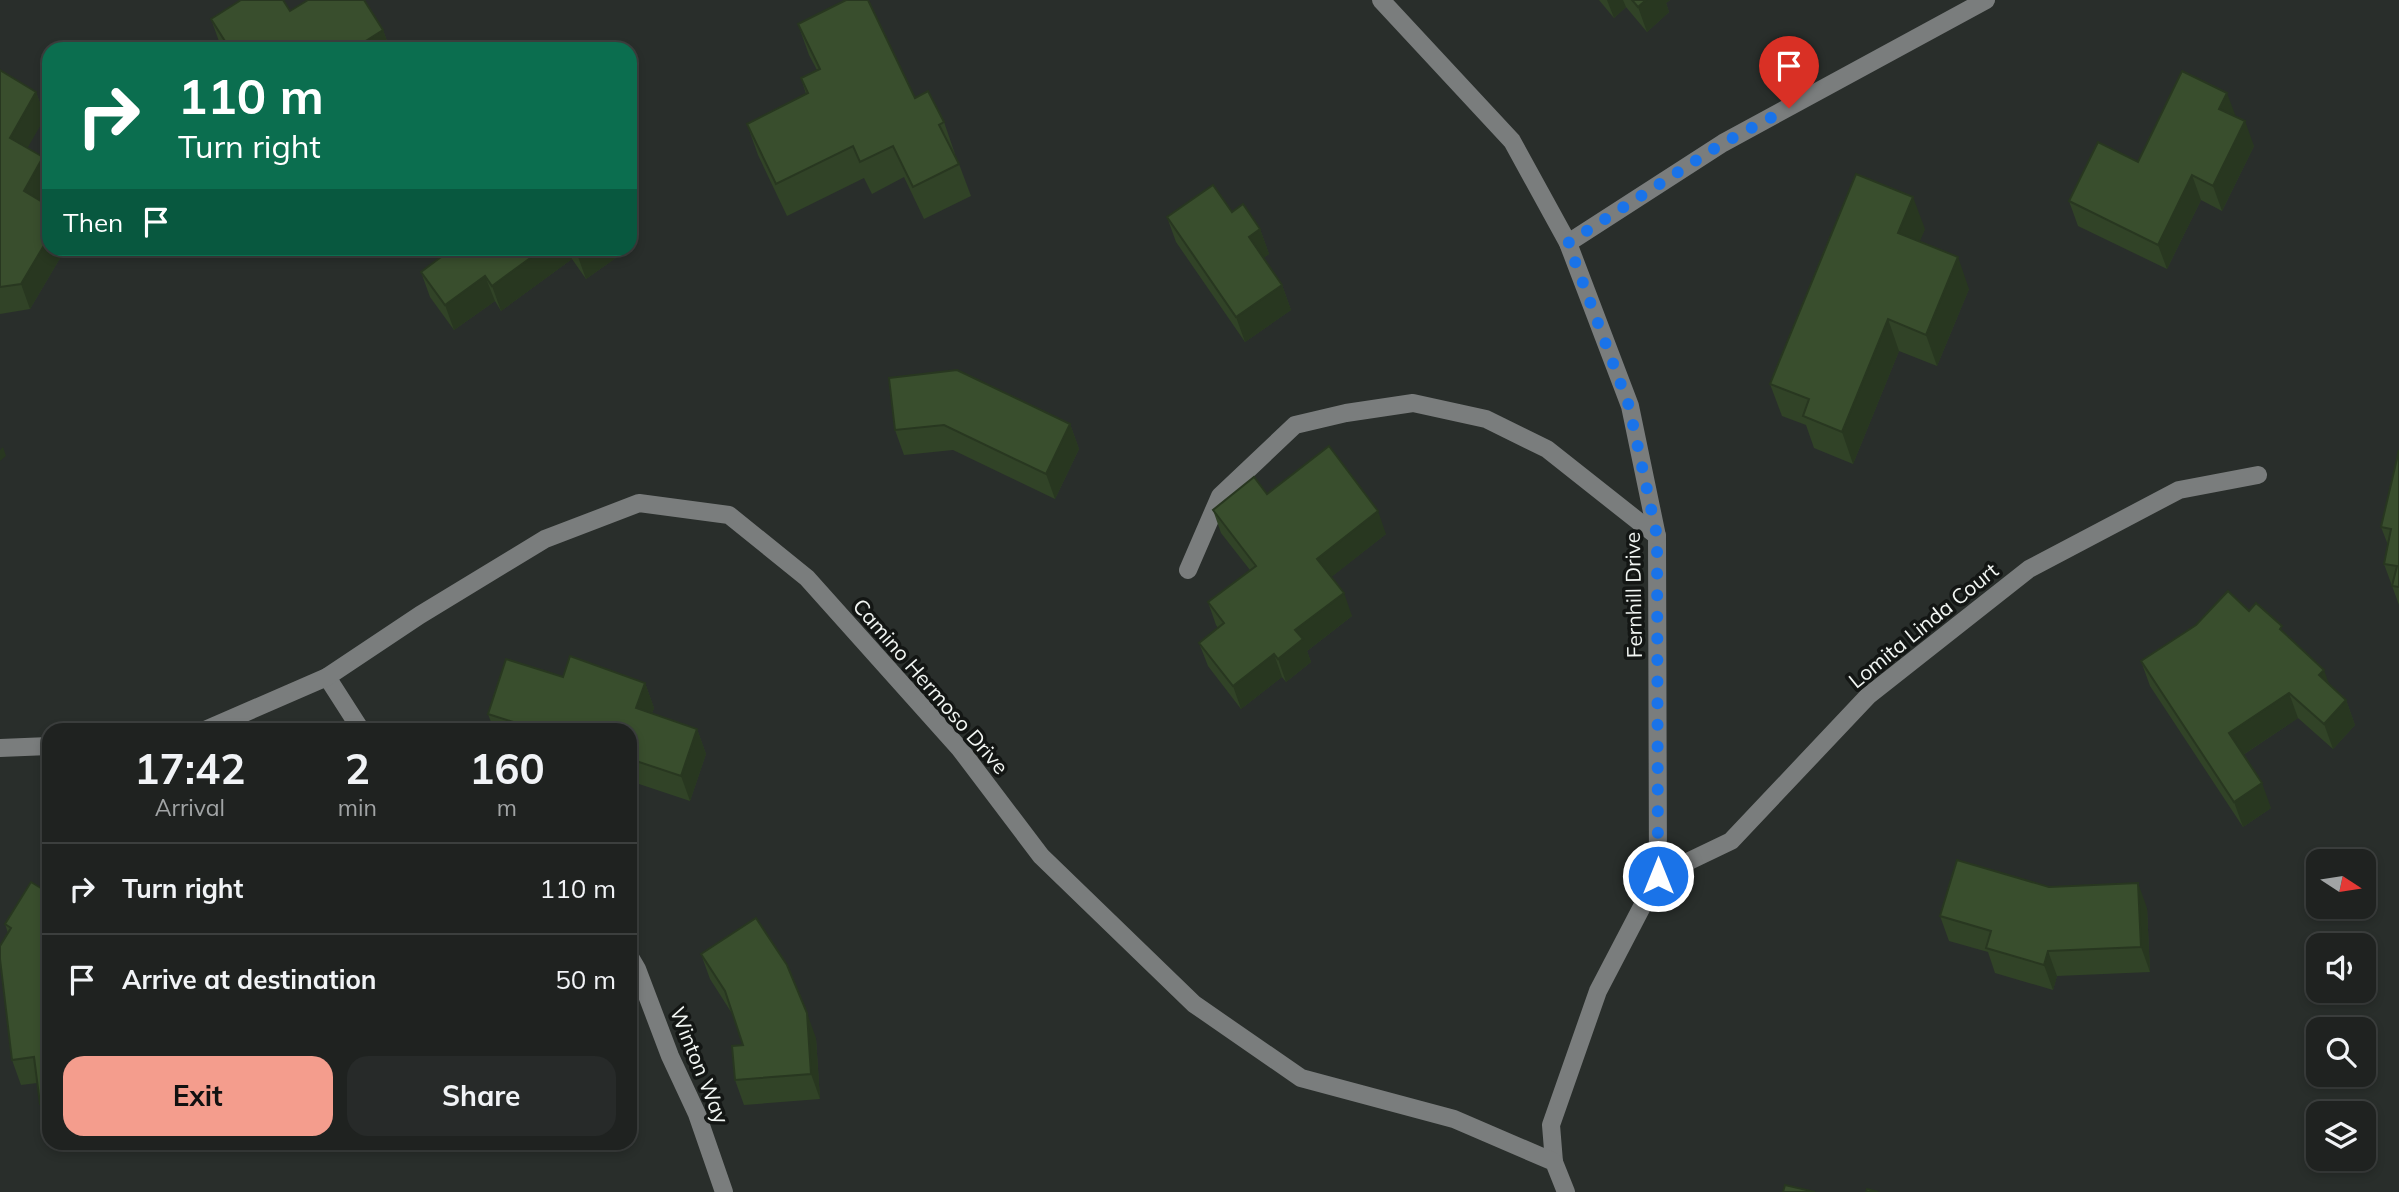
<!DOCTYPE html>
<html lang="en">
<head>
<meta charset="utf-8">
<style>
	body { margin:0; font-family:Mulish,sans-serif; background:#272a29; color:#f1f3f6; height:100vh; display:flex; flex-direction:column; font-size:26px; white-space:nowrap }
	* { box-sizing:border-box; margin:0 }
	p { font-size:23px; color:#a1a4a5 }
	.icon { flex:none; width:38px; height:38px; fill:none; stroke:currentColor; stroke-width:2; stroke-linecap:round; stroke-linejoin:round }
	.map { position:relative; flex:1; overflow:hidden }
	.panel { position:absolute; left:42px; top:723px; width:595px; height:427px; display:flex; flex-direction:column; background:#1f2220; border-radius:21px; box-shadow:0 4px 10px #0003,0 0 0 2px #3c3f3e }
	.panel>* { flex:none }
	.guide { position:absolute; left:42px; top:42px; width:595px; height:214px; border-radius:21px; box-shadow:0 4px 10px #0003,0 0 0 2px #3c3f3e; background:#0b6e4f; color:#fff; overflow:hidden }
	.needle { width:46px; rotate:102deg }
	.fabs { position:absolute; left:2306px; top:849px; display:grid; gap:14px }
	.fabs a { display:grid; place-items:center; width:70px; height:70px; border-radius:14px; background:#1f2220; box-shadow:0 4px 10px #0003,0 0 0 2px #3c3f3e; font-size:35px }
	.pin { position:absolute; display:grid; place-items:center; width:60px; height:60px; color:#fff; margin:-72px -30px; border-radius:50% 50% 50% 0; rotate:-45deg; box-shadow:0 0 7px #0007 }
	.pin .icon { rotate:45deg }
	.me { position:absolute; width:77px; margin:-38px; rotate:0deg; stroke-linejoin:round; filter:drop-shadow(0 0 5px #0008) }
	.turn { display:flex; align-items:center; gap:24px; height:147px; padding:0 21px; font-size:32px }
	.turn .icon { width:91px; height:91px; stroke-width:2.5 }
	.turn b { display:block; font-size:49px; line-height:60px }
	.then { display:flex; align-items:center; height:66px; padding:0 21px; background:#0003; gap:14px; font-size:26px }
	.eta { display:flex; justify-content:space-evenly; align-items:center; height:119px; text-align:center }
	.eta b { font-size:42px; font-weight:700; line-height:49px }
	.primary-button { display:flex; gap:14px; margin-top:auto; padding:14px 21px }
	.primary-button a { flex:1; height:80px; border-radius:21px; background:#f49d8d; color:#111; font-size:28px; font-weight:700; line-height:80px; text-align:center }
	.primary-button a+a { background:#272a29; color:#f1f3f6 }
	ul { padding:0; list-style:none }
	li { display:flex; align-items:center; gap:21px; height:91px; padding:0 21px; border-top:2px solid #3c3f3e }
	li div { flex:1 }
	li b { display:block; font-size:26px }
	li em { font-style:normal }
	.map>svg:first-child { display:block }
	.lines { fill:none; stroke-linecap:round; stroke-linejoin:round }
	.minor { stroke:#7a7d7d; stroke-width:18 }
	.wall { fill:#314327 }
	.shaded-wall { fill:#283720 }
	.building { fill:#394e2d; stroke:#283720; stroke-width:2 }
	.route { stroke:#1a73e8; stroke-width:12; stroke-dasharray:0 21.6 }
	.labels { text-anchor:middle; dominant-baseline:central; stroke-width:7; stroke-linejoin:round; paint-order:stroke }
	.street-label { font-size:21px; fill:#f2f6f3; stroke:#131614 }
</style>
</head>
<body>
<div class="map">
<svg width="2399" height="1192" viewBox="0 0 2399 1192">
	<rect width="100%" height="100%" fill="#292e2b"/>
	<g class="lines">
		<g class="minor">
			<polyline points="1381,0 1512,141 1568,243 1630,406 1657,536 1658,876 1598,991 1551,1125 1554,1162"/>
			<polyline points="1568,243 1723,143 1986,0"/>
			<polyline points="1188,570 1220,496 1295,425 1346,413 1413,403 1486,419 1547,449 1657,536"/>
			<polyline points="327,677 361,730"/>
			<polyline points="205,730 327,677 420,615 545,539 639,503 729,515 807,578 960,749 1041,856 1194,1004 1301,1078 1454,1119 1554,1162 1566,1192"/>
			<polyline points="0,748 49,746"/>
			<polyline points="1658,876 1731,841 1868,696 2029,569 2179,490 2258,475"/>
			<polyline points="630,957 637,969 670,1056 697,1114 724,1192"/>
		</g>
	</g>
	<g class="wall">
		<polygon points="1599,0 1670,0 1666,3 1669,12 1647,32 1626,7 1614,18"/>
		<polygon points="290,11 383,30 390,49 224,49 220,44 211,19"/>
		<polygon points="798,24 915,98 944,122 955,154 954,155 959,164 971,196 924,219 904,177 872,194 864,178 787,216 758,155 747,124 806,94 801,78 817,70 809,55"/>
		<polygon points="0,70 36,92 45,117 27,148 43,157 49,175 49,187 41,201 49,248 66,248 30,309 0,314"/>
		<polygon points="2236,117 2254,146 2222,211 2201,200 2167,269 2078,226 2069,201"/>
		<polygon points="1232,212 1260,229 1269,254 1263,258 1282,285 1291,310 1245,342 1176,242 1167,217"/>
		<polygon points="1925,229 1919,242 1969,289 1937,366 1899,351 1853,464 1814,448 1806,425 1782,416 1770,384"/>
		<polygon points="453,248 626,248 627,250 586,279 572,259 501,311 495,301 454,330 430,297 421,272"/>
		<polygon points="889,378 1070,424 1079,449 1055,499 953,450 904,455 895,430"/>
		<polygon points="2399,450 2399,605 2384,564 2388,545 2381,527"/>
		<polygon points="1267,494 1386,534 1331,577 1352,616 1307,651 1311,662 1286,682 1282,677 1241,709 1208,666 1199,643 1218,628 1216,625 1208,602 1250,570 1221,533 1213,510"/>
		<polygon points="2249,611 2284,632 2330,685 2346,700 2355,725 2333,749 2298,718 2243,755 2271,808 2243,827 2150,686 2141,661 2196,625"/>
		<polygon points="563,677 645,683 654,708 652,713 697,729 706,754 690,801 630,781 630,730 494,730 488,714"/>
		<polygon points="2049,887 2147,908 2150,972 2057,976 2053,990 1995,973 1988,952 1949,941 1940,916"/>
		<polygon points="49,893 49,1128 40,1104 37,1083 21,1085 12,1060 8,933 5,924"/>
		<polygon points="701,954 816,1038 820,1099 744,1105 735,1080 743,1045 733,1015 710,979"/>
	</g>
	<g class="shaded-wall">
		<polygon points="1607,0 1623,0 1626,7 1614,18"/>
		<polygon points="1646,0 1670,0 1666,3 1669,12 1647,32 1638,7"/>
		<polygon points="383,30 390,49 353,49"/>
		<polygon points="36,92 45,117 19,163 10,138"/>
		<polygon points="2227,93 2236,117 2219,109"/>
		<polygon points="2245,121 2254,146 2222,211 2213,186"/>
		<polygon points="43,157 49,175 49,187 33,216 24,191"/>
		<polygon points="2192,175 2201,200 2167,269 2158,245"/>
		<polygon points="1913,197 1925,229 1910,265 1898,233"/>
		<polygon points="1260,229 1269,254 1258,262 1249,237"/>
		<polygon points="49,237 49,248 66,248 30,309 21,284"/>
		<polygon points="544,248 568,248 572,259 501,311 492,286"/>
		<polygon points="585,248 626,248 627,250 586,279 577,254"/>
		<polygon points="1958,257 1969,289 1937,366 1926,335"/>
		<polygon points="485,276 495,301 454,330 445,305"/>
		<polygon points="1282,285 1291,310 1245,342 1236,317"/>
		<polygon points="1888,319 1899,351 1853,464 1842,432"/>
		<polygon points="1070,424 1079,449 1055,499 1046,474"/>
		<polygon points="3,447 6,456 0,461 0,450"/>
		<polygon points="1378,511 1386,534 1325,582 1317,559"/>
		<polygon points="1344,593 1352,616 1307,651 1311,662 1286,682 1278,659 1295,630"/>
		<polygon points="1274,654 1282,677 1241,709 1233,686"/>
		<polygon points="2324,670 2333,695 2319,675"/>
		<polygon points="645,683 654,708 645,732 636,708"/>
		<polygon points="2289,693 2298,718 2238,758 2229,733"/>
		<polygon points="2346,700 2355,725 2333,749 2324,724"/>
		<polygon points="697,729 706,754 690,801 681,776"/>
		<polygon points="2262,783 2271,808 2243,827 2234,802"/>
		<polygon points="2138,883 2147,908 2150,972 2141,947"/>
		<polygon points="2048,951 2057,976 2053,990 2044,965"/>
		<polygon points="49,999 49,1029 42,1010"/>
		<polygon points="807,1013 816,1038 820,1099 811,1074"/>
	</g>
	<g class="building">
		<polygon points="241,0 283,0 290,11 308,0 364,0 383,30 353,49 230,49 211,19"/>
		<polygon points="846,0 868,0 915,98 928,91 944,122 939,125 959,164 913,187 893,146 860,162 853,146 776,184 747,124 808,93 801,78 820,69 798,24"/>
		<polygon points="1632,0 1646,0 1638,7"/>
		<polygon points="0,70 36,92 10,138 43,157 24,191 49,206 49,237 21,284 0,287"/>
		<polygon points="2182,71 2227,93 2219,109 2245,121 2213,186 2192,175 2158,245 2069,201 2098,142 2138,162"/>
		<polygon points="1856,174 1913,197 1898,233 1958,257 1926,335 1888,319 1842,432 1803,416 1809,399 1770,384"/>
		<polygon points="1213,185 1232,212 1243,204 1260,229 1249,237 1282,285 1236,317 1167,217"/>
		<polygon points="453,248 544,248 492,286 485,276 445,305 421,272"/>
		<polygon points="573,248 585,248 577,254"/>
		<polygon points="957,370 1070,424 1046,474 944,425 895,430 889,378"/>
		<polygon points="1329,446 1378,511 1317,559 1344,593 1295,630 1303,639 1278,659 1274,654 1233,686 1199,643 1224,623 1208,602 1256,566 1213,510 1254,477 1267,494"/>
		<polygon points="2399,450 2399,587 2392,586 2397,566 2384,564 2391,529 2381,527"/>
		<polygon points="2228,591 2249,611 2256,603 2282,626 2280,629 2324,670 2319,675 2346,700 2324,724 2289,693 2229,733 2262,783 2234,802 2141,661 2196,625"/>
		<polygon points="570,656 645,683 636,708 697,729 681,776 630,759 630,730 538,730 488,714 506,659 563,677"/>
		<polygon points="1957,860 2049,887 2138,883 2141,947 2048,951 2044,965 1986,948 1991,931 1940,916"/>
		<polygon points="31,882 49,893 49,999 42,1010 49,1009 49,1103 40,1104 34,1057 12,1060 0,959 0,946 11,928 5,924"/>
		<polygon points="756,918 787,965 807,1013 811,1074 735,1080 732,1046 743,1045 725,991 701,954"/>
		<polygon points="1785,1185 1815,1192 1783,1192"/>
		<polygon points="1867,1189 1878,1192 1866,1192"/>
	</g>
	<g class="lines">
		<polyline class="route" points="1658,876 1657,536 1629,406 1568,243 1723,143 1789,108"/>
	</g>
	<g class="labels">
		<g class="street-label">
			<text transform="translate(1633 595) rotate(-91)">Fernhill Drive</text>
			<text transform="translate(1923 625) rotate(-39)">Lomita Linda Court</text>
			<text transform="translate(931 686) rotate(49)">Camino Hermoso Drive</text>
			<text transform="translate(700 1065) rotate(68)">Winton Way</text>
		</g>
	</g>
</svg>
<div class="fabs">
<a><svg class="needle" viewBox="-14 -14 28 28"><path d="M0-13l5 13h-10z" fill="#e53935"/><path d="M0 13l5-13h-10z" fill="#a1a4a5"/></svg></a>
<a><svg class="icon" aria-label="sound" viewBox="0 0 24 24"><path d="M4 9h4l5-4v14l-5-4H4zM17 9q2 3 0 6"/></svg></a>
<a><svg class="icon" aria-label="search" viewBox="0 0 24 24"><circle cx="10" cy="10" r="6"/><path d="M15 15l6 6"/></svg></a>
<a><svg class="icon" aria-label="layers" viewBox="0 0 24 24"><path d="M12 4l9 5-9 5-9-5zM3 14l9 5 9-5"/></svg></a>
</div>
<div class="pin" style="left:1789px;top:108px;background:#d93025"><svg class="icon" aria-label="arrive" viewBox="0 0 24 24"><path d="M6 21V4h12l-3 4 3 4H6"/></svg></div>
<svg class="me" style="left:1658px;top:876px" viewBox="-20 -20 40 40"><circle r="17" fill="#1a73e8" stroke="#fff" stroke-width="3"/><path d="M0-11L8 9 0 5-8 9z" fill="#fff"/></svg>
<div class="guide">
<div class="turn"><svg class="icon" aria-label="right" viewBox="0 0 24 24"><path d="M7 20v-9h11M14 6l5 5-5 5"/></svg><div><b>110 m</b>Turn right</div></div>
<div class="then">Then<svg class="icon" aria-label="arrive" viewBox="0 0 24 24"><path d="M6 21V4h12l-3 4 3 4H6"/></svg></div>
</div>
<section class="panel">
<div class="eta">
<div><b>17:42</b><p>Arrival</p></div>
<div><b>2</b><p>min</p></div>
<div><b>160</b><p>m</p></div>
</div>
<ul>
<li><svg class="icon" aria-label="right" viewBox="0 0 24 24"><path d="M7 20v-9h11M14 6l5 5-5 5"/></svg><div><b>Turn right</b></div><em>110 m</em></li>
<li><svg class="icon" aria-label="arrive" viewBox="0 0 24 24"><path d="M6 21V4h12l-3 4 3 4H6"/></svg><div><b>Arrive at destination</b></div><em>50 m</em></li>
</ul>
<div class="primary-button"><a>Exit</a><a>Share</a></div>
</section>
</div>
</body>
</html>
